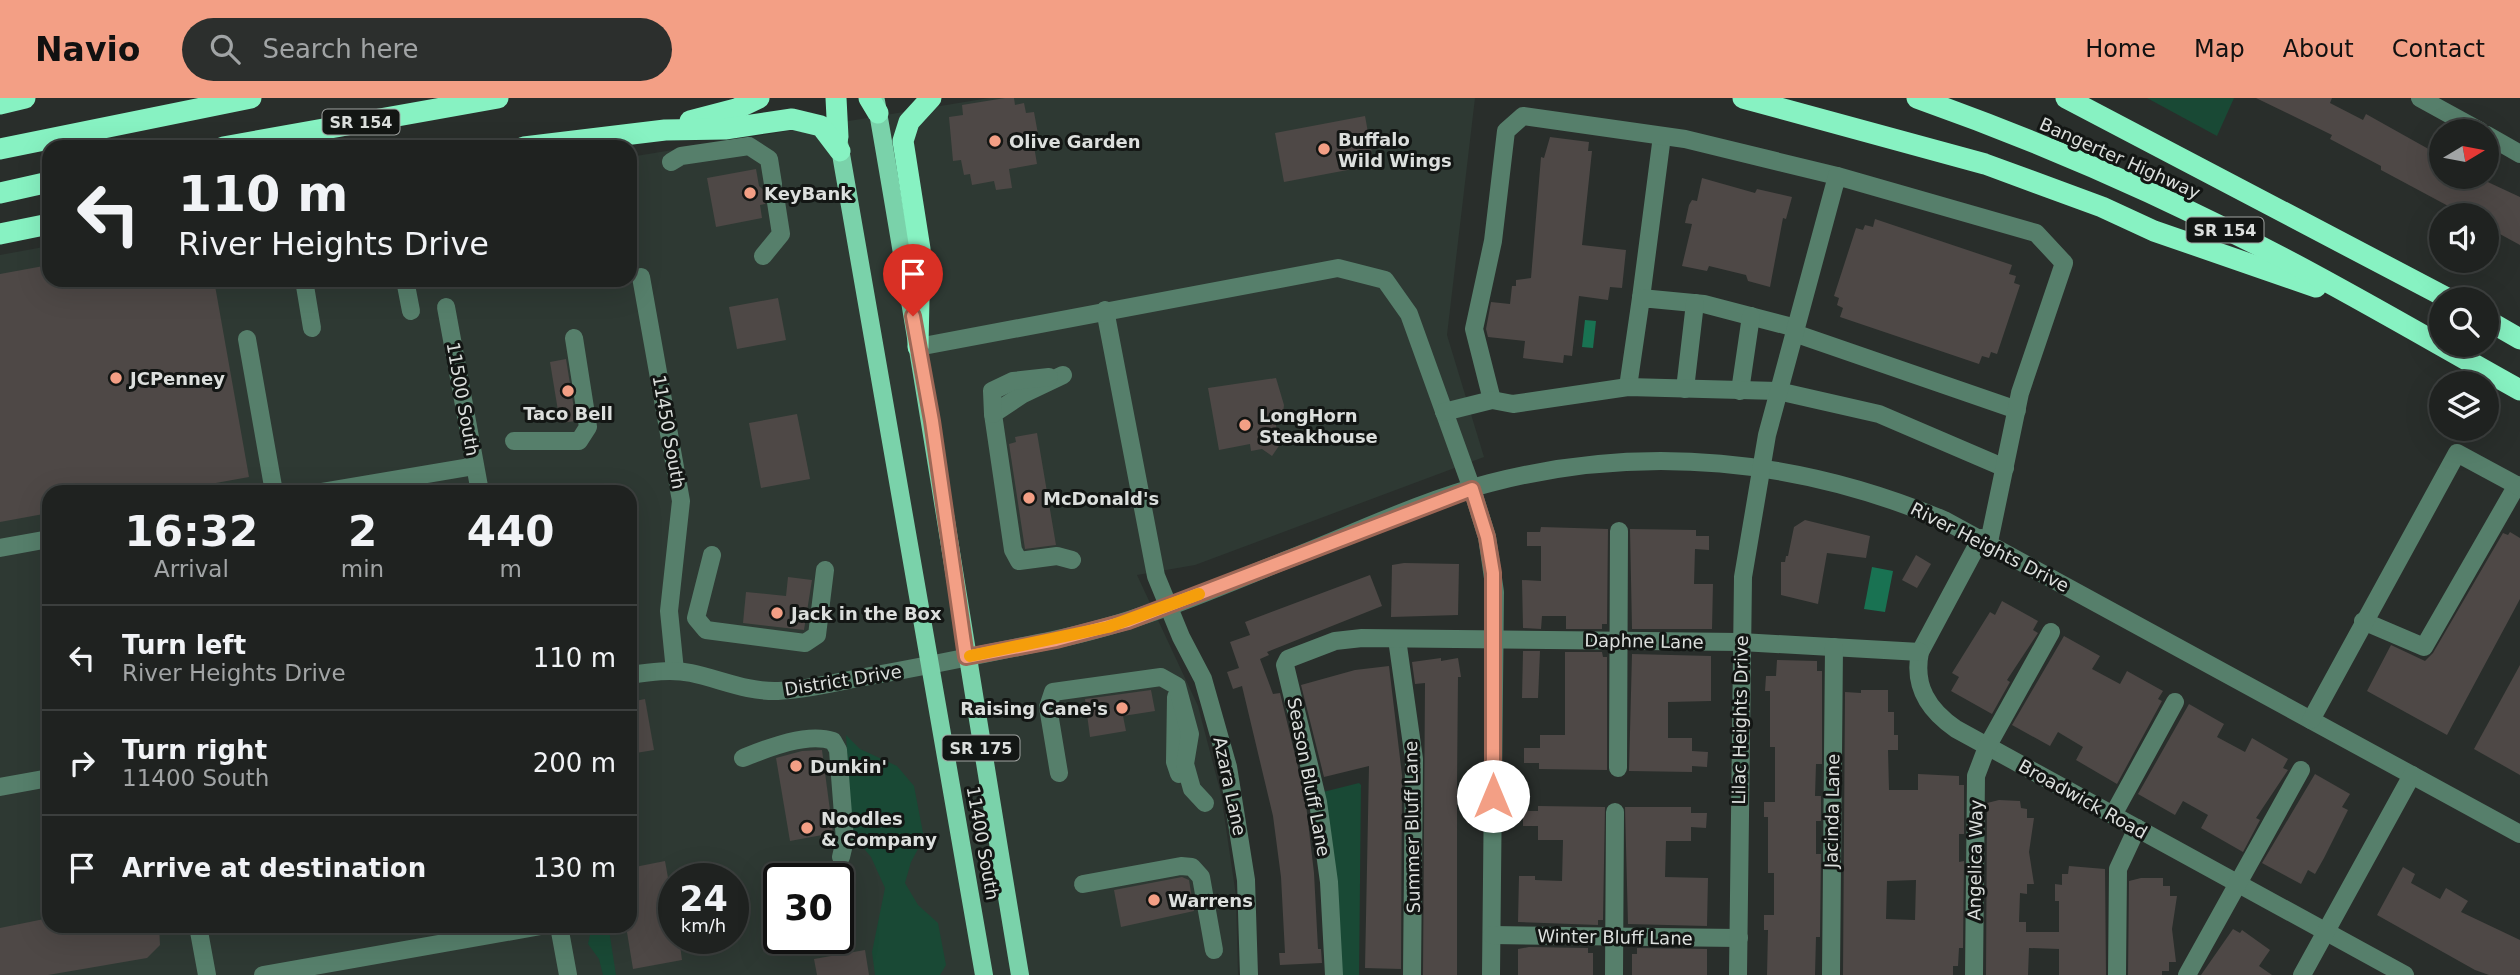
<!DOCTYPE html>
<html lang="en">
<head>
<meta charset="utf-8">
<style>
	body { margin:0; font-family:"DejaVu Sans",sans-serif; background:#2c2f2d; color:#f1f3f6; height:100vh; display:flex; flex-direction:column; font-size:26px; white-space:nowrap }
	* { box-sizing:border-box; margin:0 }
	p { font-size:23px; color:#a1a4a5 }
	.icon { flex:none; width:38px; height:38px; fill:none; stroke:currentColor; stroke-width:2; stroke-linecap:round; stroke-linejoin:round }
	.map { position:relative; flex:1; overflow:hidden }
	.details { position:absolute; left:42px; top:387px; width:595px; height:448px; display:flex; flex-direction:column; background:#1f2220; border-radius:21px; box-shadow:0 7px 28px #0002,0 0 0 2px #3c3f3e }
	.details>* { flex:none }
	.banner { position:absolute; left:42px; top:42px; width:595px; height:147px; border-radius:21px; box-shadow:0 7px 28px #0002,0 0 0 2px #3c3f3e; background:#1f2220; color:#f1f3f6; overflow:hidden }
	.needle { width:46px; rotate:80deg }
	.buttons { position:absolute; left:2429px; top:21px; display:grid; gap:14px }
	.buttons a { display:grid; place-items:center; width:70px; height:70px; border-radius:50%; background:#1f2220; box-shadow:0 7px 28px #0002,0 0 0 2px #3c3f3e; font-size:35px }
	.speed { position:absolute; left:658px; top:765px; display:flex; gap:14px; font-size:35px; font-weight:700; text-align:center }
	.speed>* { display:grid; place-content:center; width:91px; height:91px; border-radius:50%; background:#1f2220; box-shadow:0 7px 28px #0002,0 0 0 2px #3c3f3e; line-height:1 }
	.speed small { font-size:18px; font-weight:400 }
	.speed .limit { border:4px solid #111; border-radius:10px; background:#fff; color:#111 }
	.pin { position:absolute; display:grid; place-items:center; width:60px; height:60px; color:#fff; margin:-72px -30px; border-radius:50% 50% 50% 0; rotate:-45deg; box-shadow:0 0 7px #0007 }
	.pin .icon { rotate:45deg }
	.me { position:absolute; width:77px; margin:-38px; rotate:0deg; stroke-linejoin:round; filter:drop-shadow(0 0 5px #0008) }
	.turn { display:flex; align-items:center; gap:24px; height:147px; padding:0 21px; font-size:32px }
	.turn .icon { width:91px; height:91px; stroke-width:2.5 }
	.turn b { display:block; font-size:49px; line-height:60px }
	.eta { display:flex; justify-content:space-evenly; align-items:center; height:119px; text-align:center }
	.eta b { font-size:42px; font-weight:800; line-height:49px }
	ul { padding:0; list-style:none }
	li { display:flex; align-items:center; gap:21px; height:105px; padding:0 21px; border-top:2px solid #3c3f3e }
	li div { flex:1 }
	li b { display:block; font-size:26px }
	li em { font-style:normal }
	header { display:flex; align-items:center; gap:42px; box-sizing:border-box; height:98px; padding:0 35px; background:#f39f85; color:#111 }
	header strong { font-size:33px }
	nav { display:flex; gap:38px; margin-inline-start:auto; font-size:24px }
	.search { width:490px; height:63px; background:#2c2f2d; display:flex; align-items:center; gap:18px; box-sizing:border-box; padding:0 24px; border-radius:38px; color:#a1a4a5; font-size:26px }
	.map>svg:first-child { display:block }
	.built { fill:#2e3933; fill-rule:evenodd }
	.green { fill:#194935 }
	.water { fill:#197252 }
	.building { fill:#4e4846; fill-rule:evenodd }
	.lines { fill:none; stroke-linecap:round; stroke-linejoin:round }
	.minor { stroke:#567f6b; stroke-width:18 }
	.major { stroke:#7ad2aa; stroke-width:18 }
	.highway { stroke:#87f2c2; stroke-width:21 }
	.route-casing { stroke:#9e6756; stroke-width:18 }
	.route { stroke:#f39f85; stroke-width:12 }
	.slow { stroke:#f59e0b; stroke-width:12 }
	.poi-dot { fill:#f39f85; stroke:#131614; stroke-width:2.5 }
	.labels { text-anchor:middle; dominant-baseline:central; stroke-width:6; stroke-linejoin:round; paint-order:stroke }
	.shield { fill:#131614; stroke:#a0a3a1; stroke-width:2 }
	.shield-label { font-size:16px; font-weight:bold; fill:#dcdfdd }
	.poi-label { font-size:18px; font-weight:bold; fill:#dcdfdd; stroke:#131614; text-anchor:start }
	.street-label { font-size:18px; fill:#dcdfdd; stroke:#131614 }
</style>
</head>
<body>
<header>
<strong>Navio</strong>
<div class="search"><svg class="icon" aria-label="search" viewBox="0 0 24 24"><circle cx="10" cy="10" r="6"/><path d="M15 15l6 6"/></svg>Search here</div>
<nav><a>Home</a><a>Map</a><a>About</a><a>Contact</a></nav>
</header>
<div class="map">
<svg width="2520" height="877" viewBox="0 0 2520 877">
	<rect width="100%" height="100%" fill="#292e2b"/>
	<path class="built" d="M989,0H1475L1447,237L1484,359L1195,467L1137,477L1198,608L1221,696L1236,798L1238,877H0V157L49,148V182H630V59ZM49,394H630V828H49ZM674,780H733V840H674ZM779,780H838V840H779Z"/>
	<g class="green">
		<polygon points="2147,0 2234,0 2217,38"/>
		<polygon points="846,637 860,651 897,668 914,688 924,740 911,764 905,785 918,807 938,825 946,867 940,877 875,877 872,854 885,790 871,759 852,736"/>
		<polygon points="1359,685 1361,687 1359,877 1342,877 1323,694"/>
		<polygon points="604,829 609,832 616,877 603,877 599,861 588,846 591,832"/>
	</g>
	<g class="water">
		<polygon points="1585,222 1596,223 1593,250 1582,249"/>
		<polygon points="1872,469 1893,473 1885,514 1864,511"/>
	</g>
	<g class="building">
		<polygon points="1005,0 1014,0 1015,7 1024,5 1026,15 1034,14 1040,47 1034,48 1037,66 1009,71 1012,90 996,92 994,83 972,87 970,76 964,77 961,62 953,63 949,19 963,17 962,7"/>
		<polygon points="2256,0 2332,0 2330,5 2363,22 2366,16 2441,58 2441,79 2477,79 2520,99 2520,147 2487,129 2487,117 2465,117 2381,72 2381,68 2330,41 2332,37"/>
		<polygon points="1365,18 1374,67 1284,84 1275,35"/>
		<polygon points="1550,39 1589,44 1588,53 1592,53 1582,147 1626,152 1622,190 1610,189 1608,202 1579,198 1572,258 1564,257 1563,265 1523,260 1525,243 1488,239 1486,231 1491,204 1510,206 1512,188 1516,188 1516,182 1531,180 1541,59 1544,60"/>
		<polygon points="756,71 759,88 768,96 765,106 760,107 762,120 716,129 707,80"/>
		<polygon points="1702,80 1755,95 1757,91 1792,99 1786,121 1783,120 1770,189 1748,183 1746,177 1709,168 1707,173 1682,168 1692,126 1685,125 1689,107 1692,102 1697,103"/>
		<polygon points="1875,121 2012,167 2009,176 2016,178 2014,185 2020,187 1997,256 1991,254 1989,260 1982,258 1979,266 1840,219 1843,210 1837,207 1839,200 1834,198 1856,130 1863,132 1865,127 1873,129"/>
		<polygon points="49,167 49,182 214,182 249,379 166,394 49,394 49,415 0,424 0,176"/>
		<polygon points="778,200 786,242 737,251 729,209"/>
		<polygon points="566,261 576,323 560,325 550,264"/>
		<polygon points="1276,280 1284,307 1283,315 1274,316 1278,339 1283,342 1272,358 1262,351 1251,353 1250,346 1219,352 1208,290"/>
		<polygon points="797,316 810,381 761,390 749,325"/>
		<polygon points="1037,335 1056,447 1025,451 1009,346 1016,344 1015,339"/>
		<polygon points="1805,422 1870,438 1866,460 1827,455 1818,506 1781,497 1781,464 1785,464 1786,458 1788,458 1794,429"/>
		<polygon points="1541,429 1608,431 1607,526 1602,526 1602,531 1566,531 1566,518 1542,518 1541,531 1523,530 1522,482 1541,483 1541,448 1527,448 1527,434 1540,434"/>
		<polygon points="1630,431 1696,432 1696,438 1709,438 1709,452 1695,451 1694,486 1713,486 1712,531 1632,531"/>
		<polygon points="2510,434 2520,440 2520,501 2447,637 2367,593 2391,547 2425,563 2433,555 2503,435 2508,437"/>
		<polygon points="1916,457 1931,466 1917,490 1902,482"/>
		<polygon points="1404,465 1459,466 1458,517 1391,519 1392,467"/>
		<polygon points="1370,477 1382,508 1267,554 1269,557 1260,561 1273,596 1280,595 1305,698 1314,775 1318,851 1321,851 1322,865 1280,867 1279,855 1285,855 1281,779 1273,718 1242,588 1233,591 1227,574 1239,570 1230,544 1250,537 1245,524"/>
		<polygon points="788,479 812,482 804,532 743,525 746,494 786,498"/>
		<polygon points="2002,503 2038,523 2033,532 2038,535 2007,582 2010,584 1992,616 1951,593 1959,579 1952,575 1990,514 1995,517"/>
		<polygon points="2064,538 2100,558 2092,571 2120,586 2127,573 2163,593 2158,601 2162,603 2117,686 2076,662 2083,649 2058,634 2050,648 2012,627"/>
		<polygon points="1523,553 1540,553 1538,600 1522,600"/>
		<polygon points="1565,554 1602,554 1603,559 1607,559 1607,672 1539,671 1539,665 1524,665 1524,650 1540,650 1540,637 1565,637"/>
		<polygon points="1632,556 1711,558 1711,603 1668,604 1668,640 1692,640 1692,653 1708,654 1707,669 1692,668 1692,674 1629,673"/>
		<polygon points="1441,560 1441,563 1458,560 1461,579 1458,579 1457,686 1457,877 1423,877 1425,585 1415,586 1412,564"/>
		<polygon points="1777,562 1817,563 1817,573 1822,573 1822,666 1816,666 1815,698 1821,698 1821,723 1816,723 1816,756 1821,756 1820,839 1816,839 1815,877 1767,877 1768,832 1764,832 1764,817 1774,817 1774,775 1768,775 1768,719 1764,719 1764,704 1775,704 1775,649 1770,649 1770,593 1765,593 1766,578 1776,578"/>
		<polygon points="2520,567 2520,677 2474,651"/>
		<polygon points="1389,568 1402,677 1401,871 1365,870 1369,668 1324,679 1301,587 1355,572"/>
		<polygon points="1151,592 1155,613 1123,618 1126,633 1090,639 1085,601"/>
		<path d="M1861,592H1888V614H1894V637H1898V652H1888L1889,692H1918V676L1959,678V687H1964V736H1959V764L1964,763L1963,850H1959L1958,868H1953V877H1843L1845,594L1861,595ZM1916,782L1915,822L1886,821L1887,783Z"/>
		<polygon points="645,601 654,652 630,656 630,604"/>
		<polygon points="2189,606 2224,626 2217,639 2245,654 2252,640 2288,661 2283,670 2288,672 2256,720 2260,722 2243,754 2201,730 2208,717 2183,703 2175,717 2138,696"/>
		<polygon points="822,652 833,735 790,743 776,660 802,653"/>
		<polygon points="2315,676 2350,696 2342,709 2348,712 2324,760 2315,776 2308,772 2301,786 2262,765"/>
		<polygon points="1999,702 2020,703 2021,710 2027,711 2027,720 2034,720 2029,754 2034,786 2027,786 2027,796 2020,795 2019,824 2026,824 2026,834 2059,834 2059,803 2055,803 2055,786 2062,787 2062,776 2068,776 2069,768 2105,771 2106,877 2059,877 2059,851 2029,850 2028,877 1986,877 1987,705"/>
		<polygon points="1538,708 1605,709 1603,822 1598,822 1598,827 1518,824 1519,778 1535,778 1535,782 1562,783 1563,742 1538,742 1538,728 1523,728 1523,713 1538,713"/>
		<polygon points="1625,709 1691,709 1691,715 1707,715 1706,730 1691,729 1691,743 1666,743 1665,779 1708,780 1707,828 1628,826"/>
		<polygon points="665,763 674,813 674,840 679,840 682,862 633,871 626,828 630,828 630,770"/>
		<polygon points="2403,769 2415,776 2411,785 2440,801 2446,790 2468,803 2461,814 2520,842 2520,877 2489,877 2475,872 2377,817"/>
		<polygon points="1182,779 1189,782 1194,813 1121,829 1114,792"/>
		<polygon points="2141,780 2163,780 2163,788 2170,788 2170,798 2177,798 2172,831 2176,864 2169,864 2169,873 2162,873 2162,877 2128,877 2129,783"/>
		<polygon points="49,820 49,828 159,828 160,847 147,860 48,877 0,877 0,830"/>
		<polygon points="2233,831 2240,835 2242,832 2270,852 2259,868 2272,877 2201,877"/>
		<polygon points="1529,849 1588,850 1588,855 1593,855 1593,877 1518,877 1518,851"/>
		<polygon points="1637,850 1707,851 1707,877 1632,877 1632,856 1637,856"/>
		<polygon points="865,852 869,877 817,877 814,861"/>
	</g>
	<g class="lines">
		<g class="minor">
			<polyline points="2420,0 2480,33"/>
			<polyline points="2487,37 2520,56"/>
			<polyline points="671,64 681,58 749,48 769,61 773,86"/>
			<polyline points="763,158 781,136 776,104"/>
			<polyline points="641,179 681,403 669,513 675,573"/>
			<polyline points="304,182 312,230"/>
			<polyline points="405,182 411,213"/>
			<polyline points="1641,200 1662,38"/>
			<polyline points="446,209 480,394"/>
			<polyline points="1105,212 1156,478 1181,539 1203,581 1228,669 1246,782 1249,877"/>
			<polyline points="1794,235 2017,312"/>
			<polyline points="247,241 274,394"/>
			<polyline points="918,249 1338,170 1385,182 1409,216 1472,391 1487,439 1495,494 1491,877"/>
			<polyline points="1063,277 1023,296 993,316 1013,452 1019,463 1057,458 1072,462"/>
			<polyline points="1628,289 1641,200 1704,206 1796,230"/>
			<polyline points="1685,291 1695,205"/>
			<polyline points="1740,293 1751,218"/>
			<polyline points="1492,302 1474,231 1493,143 1506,33 1523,18 1685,41 1837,78"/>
			<polyline points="1444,314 1492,302 1513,306 1628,289 1778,293 1879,316 2005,370"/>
			<polyline points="993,316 992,293 1013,283 1049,279"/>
			<polyline points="514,343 579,343 588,329 574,240"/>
			<polyline points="321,394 475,368"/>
			<path d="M1981,440L1920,554C1913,588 1928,612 1956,631L2405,877"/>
			<polyline points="0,450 49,441"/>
			<polyline points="712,457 696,520 706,532 805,545 817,537 825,472"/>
			<polyline points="2363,523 2424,549 2517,387"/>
			<polyline points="1397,541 1414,661 1412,877"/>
			<path d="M630,577C650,574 671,571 691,575C720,581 747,594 778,593C805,592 832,585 859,580C924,569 988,555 1053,542C1134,526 1210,493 1286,462C1353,436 1420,403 1490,385C1644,345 1799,361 1944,422L2520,736"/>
			<polyline points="1176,599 1175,664 1179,676"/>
			<polyline points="2311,622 2457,355 2520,389"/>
			<path d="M743,660C768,650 807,634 833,643L838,652L845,742L841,759"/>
			<polyline points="1618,670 1619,433"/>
			<polyline points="1059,675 1048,609 1053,594 1161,579 1177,588 1190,636 1185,666 1192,691 1205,705"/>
			<polyline points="0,689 49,680"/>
			<polyline points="2113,717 2175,604"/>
			<polyline points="1083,786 1181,768 1192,769 1201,779 1214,852"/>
			<polyline points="198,828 207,877"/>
			<polyline points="559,828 568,877"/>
			<polyline points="1492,837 1739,840"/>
			<polyline points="263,877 541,828"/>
			<polyline points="1334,877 1329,784 1318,704 1285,567 1288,561 1335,543 1362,540 1741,544 1920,554"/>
			<polyline points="1614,877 1615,714"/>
			<polyline points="1738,877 1743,479 1767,337 1837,78 2036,135 2064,165 2020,295 1989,444"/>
			<polyline points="1831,877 1834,549"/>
			<polyline points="1974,877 1976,678 1987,649 2051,534"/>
			<polyline points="2117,877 2118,771 2137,730"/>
			<polyline points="2187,877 2301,672"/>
			<polyline points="2302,877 2412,677"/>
		</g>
		<g class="major">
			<path d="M876,3C927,294 971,586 1020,877"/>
			<polyline points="838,39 984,877"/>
		</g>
		<g class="highway">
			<polyline points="836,0 838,39"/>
			<polyline points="869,0 878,15"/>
			<polyline points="1743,0 1985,66 2102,109 2154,133 2316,189"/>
			<path d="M1917,0C2042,44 2166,99 2283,160C2363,202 2441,248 2520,292"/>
			<polyline points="2066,0 2449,201"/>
			<polyline points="0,6 25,0"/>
			<polyline points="690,23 736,11 759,0"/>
			<polyline points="223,49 498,0"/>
			<polyline points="524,49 665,32 725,31 792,21 821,28 840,53"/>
			<polyline points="0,51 251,0"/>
			<polyline points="0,95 49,84"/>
			<polyline points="0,136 49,126"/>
			<polyline points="2487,222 2520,241"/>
			<polyline points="918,249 920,151 903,43 909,24 931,0"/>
		</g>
	</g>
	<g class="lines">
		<defs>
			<polyline id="route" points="913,218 932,323 966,559 1056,542 1128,523 1472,391 1487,439 1493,475 1493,698"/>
		</defs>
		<use href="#route" class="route-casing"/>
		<use href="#route" class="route"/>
		<polyline class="slow" points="970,558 1108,529 1199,496"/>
	</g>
	<g class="poi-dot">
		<circle cx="995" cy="43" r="7"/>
		<circle cx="1324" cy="51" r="7"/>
		<circle cx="750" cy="95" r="7"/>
		<circle cx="116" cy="280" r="7"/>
		<circle cx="568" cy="293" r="7"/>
		<circle cx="1245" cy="327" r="7"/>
		<circle cx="1029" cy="400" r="7"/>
		<circle cx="777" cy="515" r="7"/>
		<circle cx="1122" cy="610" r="7"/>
		<circle cx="796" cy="668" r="7"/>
		<circle cx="807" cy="730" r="7"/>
		<circle cx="1154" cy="802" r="7"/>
	</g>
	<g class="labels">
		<g class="shield">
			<rect x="322.5" y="11.5" width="77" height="25" rx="5"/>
			<rect x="2186.5" y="119.5" width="77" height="25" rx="5"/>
			<rect x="942.5" y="637.5" width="77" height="25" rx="5"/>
		</g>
		<g class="shield-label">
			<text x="361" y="24">SR 154</text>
			<text x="2225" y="132">SR 154</text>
			<text x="981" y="650">SR 175</text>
		</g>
		<g class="poi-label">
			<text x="1338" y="41">Buffalo<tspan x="1338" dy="21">Wild Wings</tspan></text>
			<text x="1009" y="43">Olive Garden</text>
			<text x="764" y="95">KeyBank</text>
			<text x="130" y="280">JCPenney</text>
			<text x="568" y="315" text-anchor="middle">Taco Bell</text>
			<text x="1259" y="317">LongHorn<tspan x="1259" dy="21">Steakhouse</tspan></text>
			<text x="1043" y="400">McDonald's</text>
			<text x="791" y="515">Jack in the Box</text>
			<text x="1108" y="610" text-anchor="end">Raising Cane's</text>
			<text x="810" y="668">Dunkin'</text>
			<text x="821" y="720">Noodles<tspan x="821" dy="21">&amp; Company</tspan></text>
			<text x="1168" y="802">Warrens</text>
		</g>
		<g class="street-label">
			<text transform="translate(2120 60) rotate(24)">Bangerter Highway</text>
			<text transform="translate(463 301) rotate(80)">11500 South</text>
			<text transform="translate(669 334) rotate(80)">11450 South</text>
			<text transform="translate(1990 449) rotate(27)">River Heights Drive</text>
			<text transform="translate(1644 543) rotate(1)">Daphne Lane</text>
			<text transform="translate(843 582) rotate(-9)">District Drive</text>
			<text transform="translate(1740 622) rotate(-89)">Lilac Heights Drive</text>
			<text transform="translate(1309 679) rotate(79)">Season Bluff Lane</text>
			<text transform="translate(1230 688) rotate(78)">Azara Lane</text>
			<text transform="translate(2083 701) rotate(29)">Broadwick Road</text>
			<text transform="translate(1832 713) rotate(-89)">Jacinda Lane</text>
			<text transform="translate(1412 729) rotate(-91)">Summer Bluff Lane</text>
			<text transform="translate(983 745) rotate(80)">11400 South</text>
			<text transform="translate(1975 762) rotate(-89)">Angelica Way</text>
			<text transform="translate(1615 839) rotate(1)">Winter Bluff Lane</text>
		</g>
	</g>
</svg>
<div class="buttons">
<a><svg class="needle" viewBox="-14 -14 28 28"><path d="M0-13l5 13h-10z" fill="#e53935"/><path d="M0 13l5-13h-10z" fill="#a1a4a5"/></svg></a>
<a><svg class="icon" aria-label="sound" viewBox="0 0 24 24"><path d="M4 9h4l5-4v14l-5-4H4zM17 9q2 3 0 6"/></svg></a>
<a><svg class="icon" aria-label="search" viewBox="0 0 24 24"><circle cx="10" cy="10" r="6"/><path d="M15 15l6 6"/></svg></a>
<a><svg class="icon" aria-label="layers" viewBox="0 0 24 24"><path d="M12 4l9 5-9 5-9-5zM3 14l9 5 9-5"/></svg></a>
</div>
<div class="speed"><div>24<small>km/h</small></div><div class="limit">30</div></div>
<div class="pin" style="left:913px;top:218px;background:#d93025"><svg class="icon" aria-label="arrive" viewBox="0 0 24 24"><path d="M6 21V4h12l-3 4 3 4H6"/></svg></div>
<svg class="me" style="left:1493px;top:698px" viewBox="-20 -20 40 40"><circle r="19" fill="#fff"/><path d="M0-13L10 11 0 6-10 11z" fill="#f39f85"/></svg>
<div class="banner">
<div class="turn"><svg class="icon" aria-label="left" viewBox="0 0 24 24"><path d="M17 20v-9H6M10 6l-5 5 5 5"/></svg><div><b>110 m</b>River Heights Drive</div></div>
</div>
<section class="details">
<div class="eta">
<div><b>16:32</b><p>Arrival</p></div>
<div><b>2</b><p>min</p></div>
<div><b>440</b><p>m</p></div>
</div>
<ul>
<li><svg class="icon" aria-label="left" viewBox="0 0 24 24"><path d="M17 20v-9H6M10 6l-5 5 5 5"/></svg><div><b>Turn left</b><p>River Heights Drive</p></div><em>110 m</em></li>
<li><svg class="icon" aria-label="right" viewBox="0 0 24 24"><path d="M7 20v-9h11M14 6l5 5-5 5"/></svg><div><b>Turn right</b><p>11400 South</p></div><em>200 m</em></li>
<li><svg class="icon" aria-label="arrive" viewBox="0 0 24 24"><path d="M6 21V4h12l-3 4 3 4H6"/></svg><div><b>Arrive at destination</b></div><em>130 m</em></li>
</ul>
</section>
</div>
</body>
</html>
